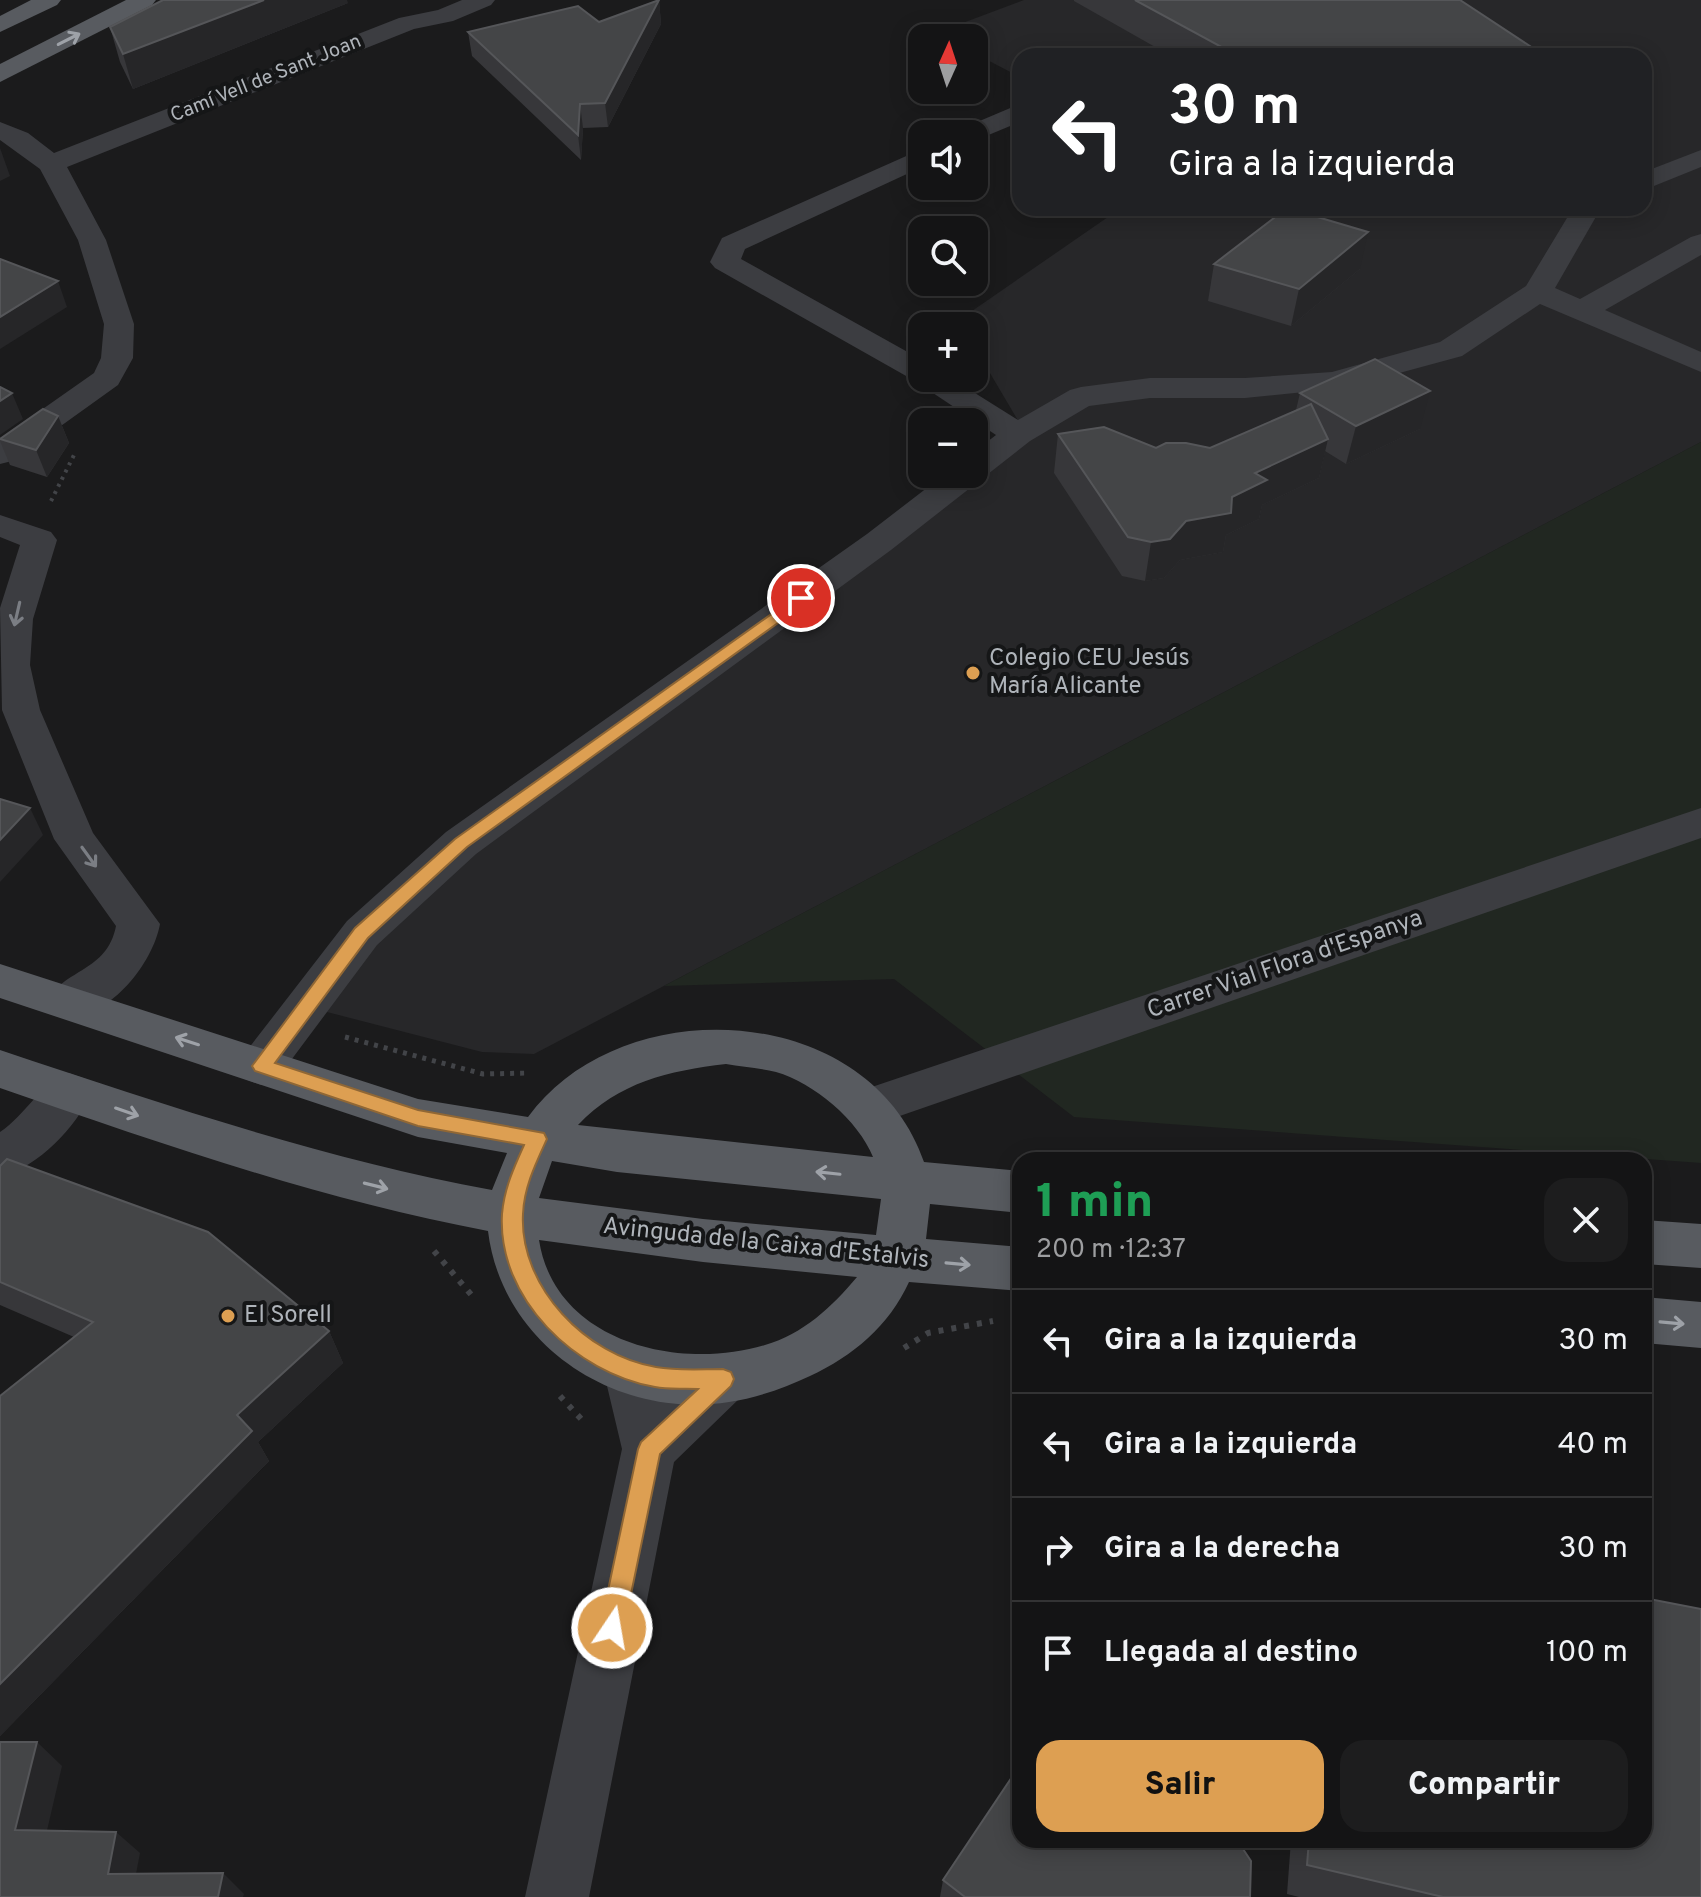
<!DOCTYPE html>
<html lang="es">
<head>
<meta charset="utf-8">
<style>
	body { margin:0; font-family:Overpass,sans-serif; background:#1d1d1e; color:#f1f3f6; height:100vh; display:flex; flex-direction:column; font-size:30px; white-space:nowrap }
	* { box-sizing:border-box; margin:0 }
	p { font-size:26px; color:#9d9ea0 }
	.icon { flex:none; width:44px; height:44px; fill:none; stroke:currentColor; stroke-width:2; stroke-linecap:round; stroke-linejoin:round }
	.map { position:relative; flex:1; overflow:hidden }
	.drawer { position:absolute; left:1012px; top:1152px; width:640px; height:696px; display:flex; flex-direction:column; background:#141415; border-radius:24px; box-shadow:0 4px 20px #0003,0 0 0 2px #333334 }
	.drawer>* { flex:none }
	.hud { position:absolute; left:1012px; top:48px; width:640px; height:168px; border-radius:24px; box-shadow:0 4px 20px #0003,0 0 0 2px #333334; background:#202124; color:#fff; overflow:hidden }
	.needle { width:52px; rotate:3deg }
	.tools { position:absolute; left:908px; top:24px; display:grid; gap:16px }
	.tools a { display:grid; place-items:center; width:80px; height:80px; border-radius:16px; background:#141415; box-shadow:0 4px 20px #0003,0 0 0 2px #333334; font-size:40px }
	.pin { position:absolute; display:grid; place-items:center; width:68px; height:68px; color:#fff; margin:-34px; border:4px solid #fff; border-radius:50%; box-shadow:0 2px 8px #0007 }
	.me { position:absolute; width:88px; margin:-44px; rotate:12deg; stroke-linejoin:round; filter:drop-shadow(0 0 6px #0008) }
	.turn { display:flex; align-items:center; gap:28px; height:168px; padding:0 24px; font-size:36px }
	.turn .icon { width:104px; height:104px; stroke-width:2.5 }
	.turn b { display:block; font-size:56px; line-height:68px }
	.round { display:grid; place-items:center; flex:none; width:84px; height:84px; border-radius:24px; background:#1d1d1e }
	.overview { display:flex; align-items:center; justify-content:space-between; height:136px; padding:0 24px }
	h1 { font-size:48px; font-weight:800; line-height:60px; color:#1e9e55 }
	.cta { display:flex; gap:16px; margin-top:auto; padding:16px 24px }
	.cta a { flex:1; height:92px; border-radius:24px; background:#dd9f52; color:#111; font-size:32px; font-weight:800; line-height:92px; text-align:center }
	.cta a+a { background:#1d1d1e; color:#f1f3f6 }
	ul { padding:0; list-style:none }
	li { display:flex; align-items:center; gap:24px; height:104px; padding:0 24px; border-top:2px solid #333334 }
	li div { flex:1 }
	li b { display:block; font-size:30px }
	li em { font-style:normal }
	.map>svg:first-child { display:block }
	.built { fill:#272729 }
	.green { fill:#212721 }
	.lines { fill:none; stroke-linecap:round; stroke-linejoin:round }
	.path-far2 { stroke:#424448; stroke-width:4; stroke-dasharray:3 5; stroke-linecap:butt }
	.path-far1 { stroke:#424448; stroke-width:5; stroke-dasharray:4 6; stroke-linecap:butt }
	.path { stroke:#424448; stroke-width:6; stroke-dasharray:5 8; stroke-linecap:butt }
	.minor { fill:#3c3d41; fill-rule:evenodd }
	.major { fill:#585b60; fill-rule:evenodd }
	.wall { fill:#37373a }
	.shaded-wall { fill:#262628 }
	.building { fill:#444547; stroke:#555659; stroke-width:2 }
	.oneway { stroke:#9ea2a8 }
	.oneway2 { stroke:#7b7e84 }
	.route { fill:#dd9f52; stroke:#906735; stroke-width:2 }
	.poi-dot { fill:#dd9f52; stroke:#151617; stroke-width:3 }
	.labels { text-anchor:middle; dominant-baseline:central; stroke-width:8; stroke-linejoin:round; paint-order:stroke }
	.far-street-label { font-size:20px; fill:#afb4ba; stroke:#151617 }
	.poi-label { font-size:24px; fill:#afb4ba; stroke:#151617; text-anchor:start }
	.street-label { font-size:24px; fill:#afb4ba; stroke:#151617 }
</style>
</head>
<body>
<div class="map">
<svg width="1701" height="1897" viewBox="0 0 1701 1897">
	<rect width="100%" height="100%" fill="#1b1b1c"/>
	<polygon class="built" points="1024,0 1701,0 1701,442 534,1054 482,1052 296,1004 337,945 974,474 1023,429 974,346 974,326 962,326 959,320 1121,208 1644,208 1644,56 1020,56 1020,77 974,53 974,38 945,38 936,33"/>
	<polygon class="green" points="1701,442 1701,1163 1074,1117 894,979 664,986"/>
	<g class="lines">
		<polyline class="path-far2" points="51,501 75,453"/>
		<polyline class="path-far1" points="345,1037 483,1074 530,1073"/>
		<g class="path">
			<polyline points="434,1251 474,1298"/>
			<polyline points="904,1348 928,1333 993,1321"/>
			<polyline points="560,1396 583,1421"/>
		</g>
		<g class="minor">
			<polygon points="462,0 495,0 491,5 453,21 414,29 67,167 106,240 134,324 133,358 118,385 12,461 0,464 0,439 94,373 101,358 104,324 78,240 40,169 0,140 0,122 28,133 54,153 399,18 438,10"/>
			<polygon points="1020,104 1020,122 974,141 974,134 959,134 963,128"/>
			<polygon points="922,149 922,167 745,249 741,259 922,360 922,378 951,378 1018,420 1070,390 1081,387 1150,378 1245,378 1332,372 1440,342 1526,286 1573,208 1601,208 1555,288 1580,299 1691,237 1701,234 1701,255 1605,310 1701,352 1701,372 1540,304 1462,356 1344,388 1245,398 1150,398 1089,406 1030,441 891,550 476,854 377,945 277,1079 261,1085 245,1079 238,1066 245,1053 347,921 446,832 867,534 945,474 974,474 974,452 996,435 915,381 715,268 710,262 722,238"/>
			<polygon points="1701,150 1701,167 1644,190 1644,172"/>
			<path d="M0,515L51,532L57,540L33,619L30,665L40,710L93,833L160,924C152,968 100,1030 53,1014L46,1002C65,968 107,972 116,926L54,839L2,710L0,608L20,545L0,537Z"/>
			<polygon points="1701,808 1701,838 868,1127 851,1122 844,1108 851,1094"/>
			<path d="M69,1073L86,1079L93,1092C73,1130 41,1164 0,1178V1132C26,1115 40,1083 69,1073Z"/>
			<polygon points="629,1345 648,1352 663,1400 704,1362 723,1355 742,1362 750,1379 742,1396 674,1462 589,1897 525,1897 622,1449 603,1369 610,1352"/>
		</g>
		<g class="major">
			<polygon points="31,0 61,0 57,5 0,32 0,16"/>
			<polygon points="126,0 156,0 152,5 0,82 0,64"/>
			<path d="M0,964L418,1099L528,1117C622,988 869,1001 924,1162L1020,1171V1213L930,1204L926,1239L1020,1247V1291L909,1282C889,1326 853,1356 810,1376C784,1388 757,1398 729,1402C617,1420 502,1346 488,1231C321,1200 160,1143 0,1088V1050C162,1104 324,1159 492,1190L507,1153L418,1137L0,998ZM726,1064C742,1067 760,1068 776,1072C814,1083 858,1120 873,1157L578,1125C619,1082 668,1071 726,1064ZM552,1161L617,1172L881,1199L876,1235L703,1219L539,1198ZM539,1240L703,1262L857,1277C832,1307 803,1334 765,1345C680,1371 555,1343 539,1240Z"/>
			<polygon points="1644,1220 1701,1224 1701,1268 1644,1264"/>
			<polygon points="1644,1297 1701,1302 1701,1348 1644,1343"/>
		</g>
	</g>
	<g class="wall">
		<polygon points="659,0 661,24 608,127 583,128 581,160 472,56 468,32 599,22"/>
		<polygon points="1074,0 1460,0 1545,56 1171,56 1074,1"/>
		<polygon points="348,3 133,89 120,62 110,27"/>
		<polygon points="1214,264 1360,269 1291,326 1208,301"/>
		<polygon points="1300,393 1420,429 1346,464 1325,451 1319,478 1262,505 1259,519 1226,535 1223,552 1180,560 1164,578 1145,581 1122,576 1054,473 1058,434 1156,448 1210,448 1296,410"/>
		<polygon points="58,416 69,443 47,477 10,465 0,441 0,438"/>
		<polygon points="0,1166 329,1331 343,1363 258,1442 269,1461 0,1736 0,1396 74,1337 0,1305"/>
		<polygon points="1291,1840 1644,1840 1701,1897 1299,1897 1287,1894"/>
		<polygon points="943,1880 1250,1897 940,1897"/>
	</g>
	<g class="shaded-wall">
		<polygon points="264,0 347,0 348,3 133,89 123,54"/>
		<polygon points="659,0 661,24 608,127 605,103"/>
		<polygon points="580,104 583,128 581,160 578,135"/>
		<polygon points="0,148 10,176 0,181"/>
		<polygon points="1368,232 1360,269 1291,326 1299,289"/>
		<polygon points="58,281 67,307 0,349 0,317"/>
		<polygon points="1430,391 1420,429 1346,464 1356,426"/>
		<polygon points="12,393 23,419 0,435 0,401"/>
		<polygon points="58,416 69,443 47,477 36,450"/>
		<polygon points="1328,439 1319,478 1262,505 1259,519 1226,535 1223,552 1180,560 1164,578 1145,581 1151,542 1186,521 1232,497 1255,473"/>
		<polygon points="30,808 43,835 0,882 0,840"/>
		<polygon points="329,1331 343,1363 258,1442 269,1461 0,1736 0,1684 237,1415"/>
		<polygon points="37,1742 62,1766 42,1852 15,1830"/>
		<polygon points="116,1832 140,1853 132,1895 108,1874"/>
		<polygon points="223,1873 244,1894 243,1897 218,1897"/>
	</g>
	<g class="building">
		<polygon points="163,0 264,0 123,54 110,27"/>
		<polygon points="659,0 605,103 580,104 578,135 468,32 578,6 599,22"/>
		<polygon points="1135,0 1460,0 1545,56 1238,56"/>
		<polygon points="1287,208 1368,232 1299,289 1214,264"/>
		<polygon points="0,259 58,281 0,317"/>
		<polygon points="1375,359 1430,391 1356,426 1300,393"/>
		<polygon points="0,387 12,393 0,401"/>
		<polygon points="1311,404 1328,439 1255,473 1267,480 1232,497 1231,513 1186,521 1170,539 1151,542 1128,537 1058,434 1104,427 1156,448 1166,443 1186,443 1210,448"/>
		<polygon points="43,409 58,416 36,450 0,439"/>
		<polygon points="0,799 30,808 0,840"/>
		<polygon points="7,1159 208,1232 329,1331 237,1415 252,1431 0,1684 0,1396 93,1322 0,1282 0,1166"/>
		<polygon points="1644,1598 1701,1609 1701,1897 1443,1897 1307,1865 1309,1840 1644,1840"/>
		<polygon points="0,1742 37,1742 15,1830 116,1832 108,1874 223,1873 218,1897 0,1897"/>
		<polygon points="1020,1765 1020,1840 1237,1840 1251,1861 1250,1897 965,1897 943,1880"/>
	</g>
	<defs><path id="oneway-shaft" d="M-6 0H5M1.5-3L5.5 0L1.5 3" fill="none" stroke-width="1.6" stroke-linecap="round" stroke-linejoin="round" transform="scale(2)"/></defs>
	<g class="oneway">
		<use href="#oneway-shaft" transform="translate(69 39) rotate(-27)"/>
		<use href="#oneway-shaft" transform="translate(187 1041) rotate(-162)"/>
		<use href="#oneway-shaft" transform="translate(127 1112) rotate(19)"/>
		<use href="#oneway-shaft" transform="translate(828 1173) rotate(-174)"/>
		<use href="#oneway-shaft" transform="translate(376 1186) rotate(14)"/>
		<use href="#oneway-shaft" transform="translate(958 1264) rotate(5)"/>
		<use href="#oneway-shaft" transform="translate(1672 1323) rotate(5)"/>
	</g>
	<g class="oneway2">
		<use href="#oneway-shaft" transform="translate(17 614) rotate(103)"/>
		<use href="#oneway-shaft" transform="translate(89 857) rotate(54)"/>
	</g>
	<path class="route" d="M801,593L807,595V602L467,847L368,938L275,1063L418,1110L544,1133L547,1139C536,1163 524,1187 523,1214C519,1287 587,1356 656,1367C678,1371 702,1369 723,1369L731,1372L734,1379L731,1386L660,1454L624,1628L621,1637L612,1640L604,1637L600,1628L638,1449L641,1442L698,1389C684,1388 669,1390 655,1387C576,1373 497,1299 502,1214C504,1189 514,1167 524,1145L418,1126L255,1071L252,1066L355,928L455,839Z"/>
	<g class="poi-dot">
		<circle cx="973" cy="673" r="8"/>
		<circle cx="228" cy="1316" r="8"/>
	</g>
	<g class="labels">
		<g class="far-street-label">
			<text transform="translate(266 79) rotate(-22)">Camí Vell de Sant Joan</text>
		</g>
		<g class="poi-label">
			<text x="989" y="659">Colegio CEU Jesús<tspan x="989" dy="28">María Alicante</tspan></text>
			<text x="244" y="1316">El Sorell</text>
		</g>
		<g class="street-label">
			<text transform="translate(1285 965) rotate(-19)">Carrer Vial Flora d'Espanya</text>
			<text transform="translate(766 1244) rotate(6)">Avinguda de la Caixa d'Estalvis</text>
		</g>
	</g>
</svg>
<div class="tools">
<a><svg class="needle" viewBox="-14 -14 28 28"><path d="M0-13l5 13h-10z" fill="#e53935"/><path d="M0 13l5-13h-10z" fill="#9d9ea0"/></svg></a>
<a><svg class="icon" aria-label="sound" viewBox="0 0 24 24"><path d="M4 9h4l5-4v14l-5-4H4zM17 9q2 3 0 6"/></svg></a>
<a><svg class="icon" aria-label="search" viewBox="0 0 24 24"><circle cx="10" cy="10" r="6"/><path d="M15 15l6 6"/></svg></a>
<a>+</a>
<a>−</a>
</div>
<div class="pin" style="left:801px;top:598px;background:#d93025"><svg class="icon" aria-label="arrive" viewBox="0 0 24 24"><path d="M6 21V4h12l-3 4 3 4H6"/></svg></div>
<svg class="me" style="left:612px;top:1628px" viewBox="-20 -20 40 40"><circle r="17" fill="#dd9f52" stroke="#fff" stroke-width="3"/><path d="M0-11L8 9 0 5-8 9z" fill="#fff"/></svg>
<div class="hud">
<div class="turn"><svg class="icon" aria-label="left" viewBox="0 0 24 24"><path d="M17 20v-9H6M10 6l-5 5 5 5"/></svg><div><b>30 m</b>Gira a la izquierda</div></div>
</div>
<section class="drawer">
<div class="overview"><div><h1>1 min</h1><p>200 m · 12:37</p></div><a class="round"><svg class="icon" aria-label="close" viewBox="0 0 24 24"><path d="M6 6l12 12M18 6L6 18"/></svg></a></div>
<ul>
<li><svg class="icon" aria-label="left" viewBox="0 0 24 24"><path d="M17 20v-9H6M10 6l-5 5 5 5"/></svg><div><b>Gira a la izquierda</b></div><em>30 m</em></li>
<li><svg class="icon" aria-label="left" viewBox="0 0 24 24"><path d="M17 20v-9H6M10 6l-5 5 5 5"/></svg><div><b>Gira a la izquierda</b></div><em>40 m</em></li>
<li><svg class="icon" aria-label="right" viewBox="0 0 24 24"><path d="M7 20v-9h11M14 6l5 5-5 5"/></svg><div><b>Gira a la derecha</b></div><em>30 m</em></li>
<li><svg class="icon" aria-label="arrive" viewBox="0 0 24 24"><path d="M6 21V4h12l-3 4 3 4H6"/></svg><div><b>Llegada al destino</b></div><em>100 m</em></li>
</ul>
<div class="cta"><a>Salir</a><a>Compartir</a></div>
</section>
</div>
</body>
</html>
